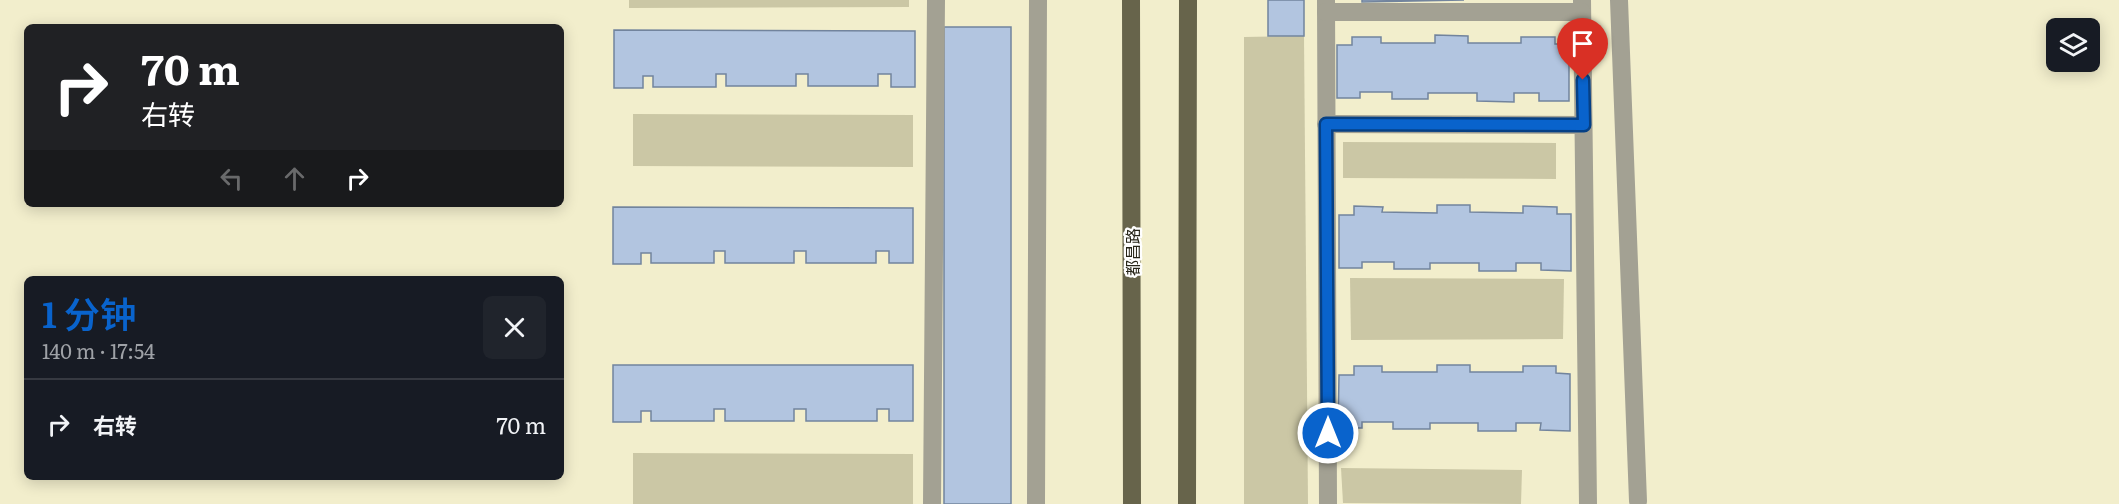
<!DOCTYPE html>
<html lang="zh">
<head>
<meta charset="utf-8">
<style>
	body { margin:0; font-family:Literata,"Noto Sans SC",serif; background:#20242c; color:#f1f3f6; height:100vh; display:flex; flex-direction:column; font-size:22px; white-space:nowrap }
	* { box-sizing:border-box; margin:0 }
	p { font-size:20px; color:#9ea1a6 }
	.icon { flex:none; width:33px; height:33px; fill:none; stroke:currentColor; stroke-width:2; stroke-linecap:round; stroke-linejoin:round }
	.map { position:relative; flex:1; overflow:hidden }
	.side { position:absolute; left:24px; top:276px; width:540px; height:204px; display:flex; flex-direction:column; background:#171b24; border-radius:9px; box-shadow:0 3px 15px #0003 }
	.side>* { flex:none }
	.guide { position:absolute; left:24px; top:24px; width:540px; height:183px; border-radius:9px; box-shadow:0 3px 15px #0003; background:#202124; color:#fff; overflow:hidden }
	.fabs { position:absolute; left:2046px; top:18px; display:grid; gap:12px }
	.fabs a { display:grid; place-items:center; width:54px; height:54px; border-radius:9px; background:#171b24; box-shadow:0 3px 15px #0003; font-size:30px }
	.pin { position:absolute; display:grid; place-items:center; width:51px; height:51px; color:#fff; margin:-62px -26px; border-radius:50% 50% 50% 0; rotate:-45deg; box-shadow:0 0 6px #0007 }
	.pin .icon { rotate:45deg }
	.me { position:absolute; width:66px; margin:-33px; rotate:0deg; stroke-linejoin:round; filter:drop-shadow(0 0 4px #0008) }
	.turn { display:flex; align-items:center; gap:21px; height:126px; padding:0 18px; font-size:27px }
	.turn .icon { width:78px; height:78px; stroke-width:2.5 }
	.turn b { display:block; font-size:42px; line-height:51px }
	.lanes { display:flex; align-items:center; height:57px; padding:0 18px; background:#0003; justify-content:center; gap:30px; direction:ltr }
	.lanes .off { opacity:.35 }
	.round { display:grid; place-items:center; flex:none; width:63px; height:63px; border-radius:9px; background:#20242c }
	.overview { display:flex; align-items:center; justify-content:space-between; height:102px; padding:0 18px }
	h1 { font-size:36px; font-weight:600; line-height:45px; color:#0963cc }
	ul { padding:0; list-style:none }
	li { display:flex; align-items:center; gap:18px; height:90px; padding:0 18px; border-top:2px solid #363941 }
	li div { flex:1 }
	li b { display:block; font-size:22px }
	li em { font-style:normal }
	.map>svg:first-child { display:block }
	.green { fill:#cbc7a5 }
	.building { fill:#b2c5e0; stroke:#72849d; stroke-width:1.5 }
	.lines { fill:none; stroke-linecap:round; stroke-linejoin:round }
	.minor { stroke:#a3a193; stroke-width:18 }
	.major { stroke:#67644b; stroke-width:18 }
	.route-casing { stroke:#064085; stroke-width:15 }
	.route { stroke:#0963cc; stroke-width:10 }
	.labels { text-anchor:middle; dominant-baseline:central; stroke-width:4.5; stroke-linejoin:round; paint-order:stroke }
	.street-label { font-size:16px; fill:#262418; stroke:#fff }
</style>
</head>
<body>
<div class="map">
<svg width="2119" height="504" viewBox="0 0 2119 504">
	<rect width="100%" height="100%" fill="#f2eecc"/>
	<g class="green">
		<polygon points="629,0 909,0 909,7 629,8"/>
		<polygon points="1304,36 1308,504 1244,504 1244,37"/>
		<polygon points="633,114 913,115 913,167 633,166"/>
		<polygon points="1343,142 1556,143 1556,179 1343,178"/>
		<polygon points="1350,278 1564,279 1563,339 1351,340"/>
		<polygon points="633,453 913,454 913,504 633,504"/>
		<polygon points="1341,468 1522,470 1521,504 1343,503"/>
	</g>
	<g class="building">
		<rect x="1268" y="0" width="36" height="36"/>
		<polygon points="1362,0 1464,0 1362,2"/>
		<rect x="944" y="27" width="67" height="477"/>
		<polygon points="614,30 915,31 915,87 891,87 891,74 878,74 878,86 808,86 808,74 796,74 796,86 726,86 726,74 716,74 716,87 653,87 653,76 643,76 643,88 614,88"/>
		<polygon points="1435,35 1468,36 1468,43 1521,43 1521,37 1555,37 1555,44 1569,44 1569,101 1539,101 1539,93 1514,93 1514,102 1477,101 1477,93 1428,93 1428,99 1392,99 1392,92 1360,92 1360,98 1337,98 1337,45 1352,45 1352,37 1381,37 1381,43 1435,43"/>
		<polygon points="1437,205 1470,205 1470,212 1523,213 1523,206 1557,207 1557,214 1571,214 1571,271 1541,270 1541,263 1516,263 1516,271 1479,271 1479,263 1430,263 1430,269 1394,269 1394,262 1362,262 1362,268 1339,268 1339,215 1354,215 1354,206 1383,207 1382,212 1437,213"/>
		<polygon points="613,207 913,208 913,263 889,263 889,251 876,251 876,263 806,263 806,251 794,251 794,263 725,263 725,251 714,251 714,263 651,263 651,253 641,253 641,264 613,264"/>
		<polygon points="613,365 913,365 913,421 889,421 889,409 877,409 877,421 806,421 806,409 794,409 794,421 725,421 725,409 714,409 714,421 651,421 651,411 641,411 641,422 613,422"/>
		<polygon points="1437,365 1470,365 1470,372 1523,372 1523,366 1556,366 1556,373 1570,374 1570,431 1540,430 1541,423 1516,423 1516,431 1478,431 1478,423 1430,423 1430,429 1393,429 1393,422 1362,422 1362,428 1338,428 1339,375 1354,375 1354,366 1382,366 1382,372 1437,372"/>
	</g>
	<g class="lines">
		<g class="minor">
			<polyline points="1326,0 1328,504"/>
			<polyline points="1582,0 1588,504"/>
			<polyline points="1619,0 1638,501"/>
			<polyline points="1326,12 1582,12"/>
			<polyline points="1326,124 1583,125"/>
			<polyline points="932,504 936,0"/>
			<polyline points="1036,504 1038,0"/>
		</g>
		<g class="major">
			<polyline points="1131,0 1132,504"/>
			<polyline points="1187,504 1188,0"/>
		</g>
	</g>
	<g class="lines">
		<defs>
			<polyline id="route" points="1328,433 1326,124 1584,125 1583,80"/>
		</defs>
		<use href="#route" class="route-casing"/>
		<use href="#route" class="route"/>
	</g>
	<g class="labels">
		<g class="street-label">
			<text transform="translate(1132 252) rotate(-90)">都昌路</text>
		</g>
	</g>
</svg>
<div class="fabs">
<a><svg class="icon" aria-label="layers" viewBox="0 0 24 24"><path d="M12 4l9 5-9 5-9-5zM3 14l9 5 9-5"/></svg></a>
</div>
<div class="pin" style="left:1583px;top:80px;background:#d93025"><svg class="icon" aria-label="arrive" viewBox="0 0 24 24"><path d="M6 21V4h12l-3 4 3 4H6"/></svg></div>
<svg class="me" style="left:1328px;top:433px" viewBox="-20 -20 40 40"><circle r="17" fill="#0963cc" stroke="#fff" stroke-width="3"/><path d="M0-11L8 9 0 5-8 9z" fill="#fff"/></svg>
<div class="guide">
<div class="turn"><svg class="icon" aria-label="right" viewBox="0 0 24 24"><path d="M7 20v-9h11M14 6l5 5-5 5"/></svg><div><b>70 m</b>右转</div></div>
<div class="lanes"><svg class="icon off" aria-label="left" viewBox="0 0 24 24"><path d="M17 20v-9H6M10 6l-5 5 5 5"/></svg><svg class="icon off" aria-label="ahead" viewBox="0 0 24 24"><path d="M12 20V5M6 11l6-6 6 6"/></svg><svg class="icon" aria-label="right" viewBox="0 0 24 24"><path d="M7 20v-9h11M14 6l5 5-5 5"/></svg></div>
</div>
<section class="side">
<div class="overview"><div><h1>1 分钟</h1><p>140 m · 17:54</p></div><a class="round"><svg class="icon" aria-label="close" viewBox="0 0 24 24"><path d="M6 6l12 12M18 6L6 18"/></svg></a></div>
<ul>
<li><svg class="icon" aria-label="right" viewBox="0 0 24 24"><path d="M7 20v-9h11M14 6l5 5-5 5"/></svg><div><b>右转</b></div><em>70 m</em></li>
</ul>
</section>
</div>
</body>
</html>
